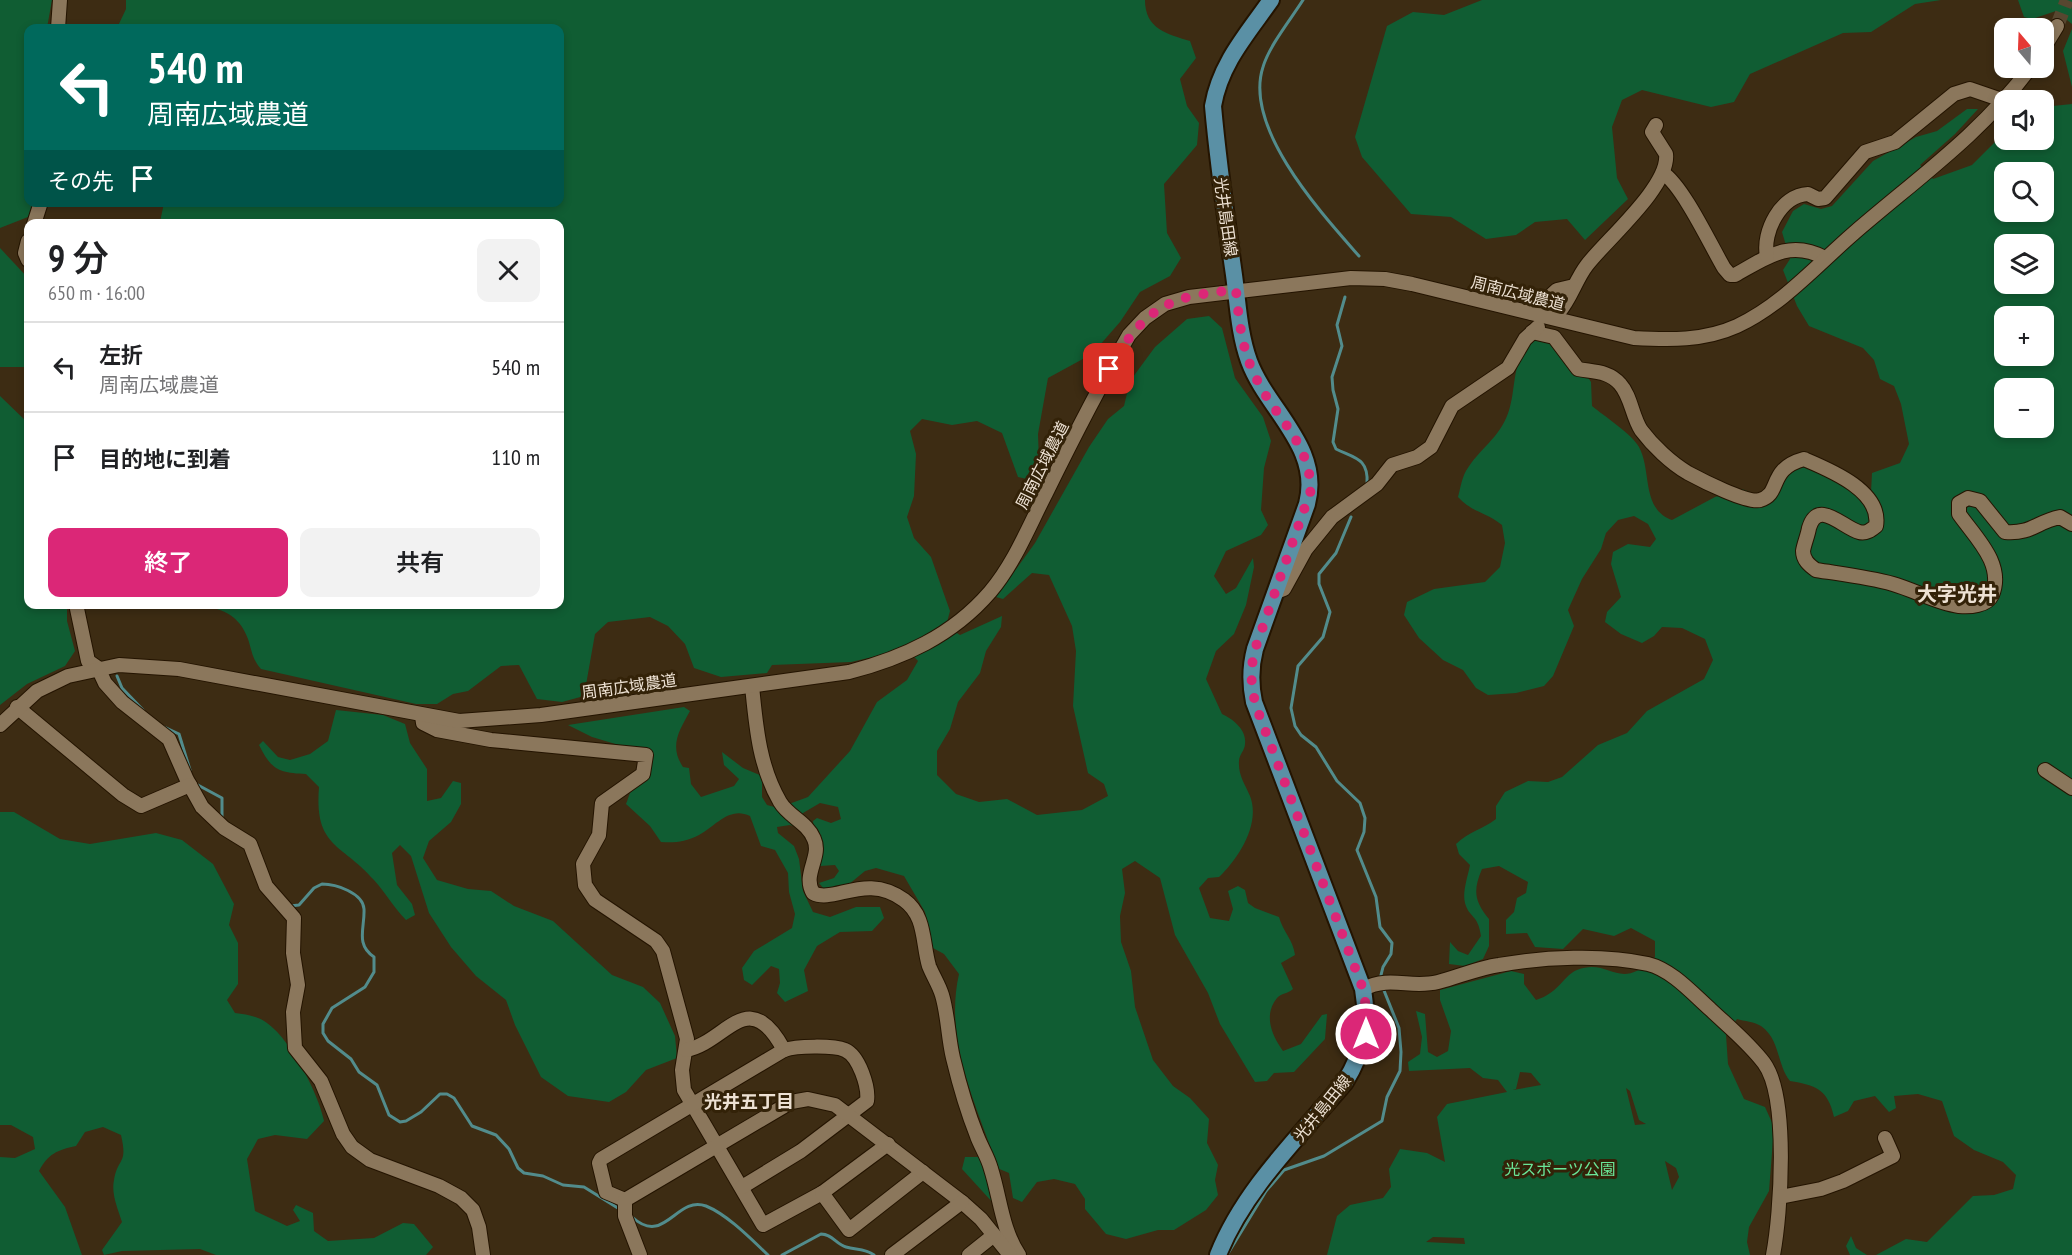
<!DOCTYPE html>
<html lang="ja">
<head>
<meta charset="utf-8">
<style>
	body { margin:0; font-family:"PT Sans Narrow","Noto Sans JP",sans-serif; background:#f2f2f2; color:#202124; height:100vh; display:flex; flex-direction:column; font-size:22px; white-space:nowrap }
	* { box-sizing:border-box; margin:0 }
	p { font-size:20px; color:#757577 }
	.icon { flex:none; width:33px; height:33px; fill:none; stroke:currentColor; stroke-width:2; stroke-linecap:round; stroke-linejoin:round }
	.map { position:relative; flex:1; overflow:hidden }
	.side { position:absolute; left:24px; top:219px; width:540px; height:390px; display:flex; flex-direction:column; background:#fff; border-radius:12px; box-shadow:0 3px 9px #0003 }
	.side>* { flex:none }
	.hud { position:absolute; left:24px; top:24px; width:540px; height:183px; border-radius:12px; box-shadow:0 3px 9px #0003; background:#00695c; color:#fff; overflow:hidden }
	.needle { width:39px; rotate:341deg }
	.fabs { position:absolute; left:1994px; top:18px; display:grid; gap:12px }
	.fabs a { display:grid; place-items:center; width:60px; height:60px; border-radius:12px; background:#fff; box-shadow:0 3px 9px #0003; font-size:30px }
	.pin { position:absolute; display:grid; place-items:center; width:51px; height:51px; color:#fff; margin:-26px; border-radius:12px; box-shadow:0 3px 9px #0006 }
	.me { position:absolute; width:66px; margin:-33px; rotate:0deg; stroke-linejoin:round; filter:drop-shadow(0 0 4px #0008) }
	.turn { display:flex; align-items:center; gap:21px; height:126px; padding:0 24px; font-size:27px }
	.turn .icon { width:78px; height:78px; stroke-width:2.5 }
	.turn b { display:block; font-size:42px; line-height:51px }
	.then { display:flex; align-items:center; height:57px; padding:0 24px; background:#0003; gap:12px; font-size:22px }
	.round { display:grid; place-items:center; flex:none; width:63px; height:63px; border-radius:12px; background:#f2f2f2 }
	.overview { display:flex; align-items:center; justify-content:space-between; height:102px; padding:0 24px }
	h1 { font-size:36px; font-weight:600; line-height:45px }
	.button { display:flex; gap:12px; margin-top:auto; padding:12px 24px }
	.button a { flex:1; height:69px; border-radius:12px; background:#db2777; color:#fff; font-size:24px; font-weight:600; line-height:69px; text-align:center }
	.button a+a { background:#f2f2f2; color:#202124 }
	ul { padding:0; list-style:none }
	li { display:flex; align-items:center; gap:18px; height:90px; padding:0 24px; border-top:2px solid #e0e0e0 }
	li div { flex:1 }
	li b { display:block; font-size:22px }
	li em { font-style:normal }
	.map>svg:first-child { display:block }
	.green { fill:#105d33; fill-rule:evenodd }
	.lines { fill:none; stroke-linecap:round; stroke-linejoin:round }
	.stream { stroke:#528c8c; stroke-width:3 }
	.minor-tunnel { stroke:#574730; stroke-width:14; stroke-dasharray:14 7; stroke-linecap:butt }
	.minor-casing { stroke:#241400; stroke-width:16 }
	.major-casing { stroke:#241400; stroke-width:20 }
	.minor { stroke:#8b775c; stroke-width:14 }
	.major { stroke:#5a90a5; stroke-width:16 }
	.route { stroke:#db2777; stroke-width:10; stroke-dasharray:0 18 }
	.labels { text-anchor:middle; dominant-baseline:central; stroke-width:6; stroke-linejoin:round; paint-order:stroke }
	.street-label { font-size:16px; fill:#ede1d3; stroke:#332208 }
	.park-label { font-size:16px; fill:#6ae698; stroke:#332208 }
	.neighbourhood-label { font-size:18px; font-weight:bold; fill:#ede1d3; stroke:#332208 }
	.quarter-label { font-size:20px; font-weight:bold; fill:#ede1d3; stroke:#332208 }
</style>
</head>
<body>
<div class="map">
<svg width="2072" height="1255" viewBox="0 0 2072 1255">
	<rect width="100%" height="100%" fill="#3d2c13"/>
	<g class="green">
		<polygon points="0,0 52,0 47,28 28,28 28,202 35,203 28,217 0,228"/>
		<path d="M126,0H1145C1145,29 1167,34 1190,41L1196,58L1180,79L1187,106L1199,123L1197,145L1164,184L1167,233L1181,258L1170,276L1140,292L1120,322L1092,354L1048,378L1038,434L1039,463L1027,479L1018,477L1002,433L977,421L952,425L922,419L910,431L916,454L914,496L907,517L914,538L931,557L945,597L950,611L946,626L960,635L1002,616L1001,627L986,651L980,673L958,702L950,729L937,751V775L956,794L979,802L1007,799L1037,815L1082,810L1108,796L1104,784L1088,773L1073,706L1076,651L1072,626L1049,575L1032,573L1003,599L996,597L1035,543L1089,447L1108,419L1124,406L1130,381L1155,347L1187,319L1209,316L1222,328L1235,378L1263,417L1271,441L1264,468L1261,510L1268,525L1261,535L1226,551L1214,576L1226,594L1236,588L1253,558L1254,567L1246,605L1234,634L1216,651L1206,679L1222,714C1233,719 1247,730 1245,744C1245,750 1239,755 1239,761C1238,775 1245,784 1250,796C1261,824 1238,859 1219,877L1208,878L1199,888L1210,918L1229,921L1233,909L1228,891L1238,886L1245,890L1248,903L1255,908L1279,917C1283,932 1293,939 1295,955L1281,963L1293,989C1288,994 1281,993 1277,998C1263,1015 1272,1036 1283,1051L1301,1044L1322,1015L1327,1014L1325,1039L1294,1072L1274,1073L1267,1081L1255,1082L1220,1024L1208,993L1175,935L1160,878L1135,861L1122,869L1125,893L1120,916L1121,942L1131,971L1135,1007L1153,1060L1173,1086L1190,1098L1209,1119L1207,1143L1218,1165L1215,1180L1218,1195L1206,1210L1174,1230H1158L1126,1239L1106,1234L1085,1209V1199L1075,1184L1054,1179L1037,1182L1022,1202L1013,1198L1009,1173L997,1168L994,1204L962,1169L965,1157H982L992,1151C971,1093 945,1036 959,974L944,954L933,948L925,912L904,876L876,868L865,871L848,885L824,889L819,883L834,878L839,871L835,865L820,866L817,862L813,821L817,818L831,823L841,819L838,807L820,803L803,813L799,828L790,825L777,827L778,833L794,846L799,859L803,891L813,912L830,917L856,907H880L884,918L872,931L840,932L817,946L804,970L808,991L785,1002L777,993L780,983L779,969L771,966L752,985L744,980L742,968L754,951L792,928L795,914L789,892L788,873L775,850L761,846L750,816C729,806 716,826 699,835C685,842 675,843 661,842L650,826L626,804C628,800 629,793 632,790C643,777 656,776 649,754L592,737L568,725L684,707L690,711C679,731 669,746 683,767L689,768L691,784L701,797L734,786L739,779L724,765L722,752L743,768L762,776V797L767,805L778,808L808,797L850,751L877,702L907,680L918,661L907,649L851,662L772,665L767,673L721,677L694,668L685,644L668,626L650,617L608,622L595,634L584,696L562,702L537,699L519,665L501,666L468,691L453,694L437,704H416L261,669C252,659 252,651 248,639C239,614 221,608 197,605L560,604V224L160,222L164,203L560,202V28H117L126,9Z"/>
		<polygon points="1482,0 1941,0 1915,4 1871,32 1843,33 1750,74 1734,102 1711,107 1642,90 1622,100 1612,127 1617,178 1628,199 1585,240 1567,219 1535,222 1516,235 1486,239 1451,217 1411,214 1362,157 1355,137 1387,26 1413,12 1444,15"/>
		<polygon points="2018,0 2072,0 2072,24 2056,11 2032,19 2024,17"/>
		<polygon points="2072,29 2072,87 2063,51"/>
		<path d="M2072,104V1255H1876L1906,1239L1927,1242L1973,1196L1994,1195L2013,1189L2016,1175L2003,1162L1974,1150L1954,1136L1942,1101L1918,1094L1894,1096L1896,1108L1889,1112L1875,1096L1854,1101L1848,1111L1834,1117C1828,1089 1815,1085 1790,1081C1777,1065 1780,1039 1761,1026C1755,1022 1744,1021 1737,1019L1726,1035L1728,1064L1744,1099L1765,1107L1774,1127L1769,1191L1749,1227L1747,1242L1750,1255H1327L1337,1216L1350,1205L1383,1198L1391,1187L1389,1169L1400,1149L1427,1153L1445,1162L1437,1117L1447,1104L1507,1092L1498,1080L1483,1078L1470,1068L1409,1071L1408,1062L1420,1054L1422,1037L1416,1011L1425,1014L1428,1052L1437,1057L1448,1051L1451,1031L1440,1000V990L1511,971L1524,974V984L1536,1000C1559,993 1564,975 1577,970C1611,957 1618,994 1655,957V941L1631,928L1614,936L1583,929L1563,949L1535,947L1527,933L1506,934V920L1514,912L1517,898L1526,893L1528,882L1499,866L1482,869C1473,890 1474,901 1489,919V946L1483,959L1465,966L1449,964L1450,942L1458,951L1468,955L1481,936C1478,914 1469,918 1465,903C1462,892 1468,876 1470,865L1459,854L1456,844C1468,832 1483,829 1496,819V806L1505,792L1528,781L1548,782L1562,777L1598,745L1627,733L1647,711L1704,679L1713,660L1705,639L1682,628L1662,627L1654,636L1642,643L1621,634L1605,622L1607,612L1621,597L1611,564L1613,552L1628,544L1650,547L1656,539L1648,524L1634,516L1618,520L1606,533L1601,549L1582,579L1568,610L1574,626L1553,676L1544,686L1516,693L1488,695L1476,688L1463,670L1443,660L1419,638L1404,615L1407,602L1434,589L1485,582L1500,567L1505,543L1502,525C1484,511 1473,513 1458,497C1460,490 1461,482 1464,475C1475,452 1497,441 1507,416C1518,390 1509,354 1538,337L1555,342L1587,376L1591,382L1592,406C1604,416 1632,434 1639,447C1652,471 1641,509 1672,520L1715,497L1742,489L1771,500L1785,474L1795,466L1813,468L1871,492L1872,473L1900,463L1909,444L1901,404L1894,386L1880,379L1874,360L1863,348L1809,326L1797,306L1783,270L1790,259L1782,232L1793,211L1804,204L1821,209L1832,206L1873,161L1916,137L1937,131L1967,109H1978L1955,134L1920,165L1933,179L1972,165L2003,134L2004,128V140H2043V107ZM2004,172H2043V212H2004ZM2004,244H2043V284H2004ZM2004,316H2043V356H2004ZM2004,388H2043V428H2004ZM1520,1072L1531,1073L1541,1085L1513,1090L1516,1089ZM1626,1088L1630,1091L1639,1120L1646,1124L1635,1125ZM1665,1161L1676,1168L1679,1177L1672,1190ZM1433,1237L1464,1238L1465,1244L1426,1242Z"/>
		<polygon points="0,248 28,278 28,367 0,367"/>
		<polygon points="0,396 28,423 28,604 67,605 67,621 75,651 65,666 27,684 0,705"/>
		<path d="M336,710L383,715L405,724L410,743L427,769V801L441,798L453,781L461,783V804L451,822L429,841L423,858L437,880L468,889L491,891L514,906L553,921L612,975L643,987L660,1003L675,1036L677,1058L646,1070L626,1092L609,1102L568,1096L541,1077L515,1025L506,1000L476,976L451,947L429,913L411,856L400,845L392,853L397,885L412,904L415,915L406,920C393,907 386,893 374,880C342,843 314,848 319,787L306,774C278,773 271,769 259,745L263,741L278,757L290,760L310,754L328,741Z"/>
		<path d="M0,812H14L60,839L90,844L156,833L182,840L213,864L234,904L229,925L238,943V984L227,1000L235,1013C243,1014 251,1015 258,1018C286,1028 319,1094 324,1121L307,1139L275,1135L258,1139L247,1159L255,1211L287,1226L300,1221L293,1210L296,1205L313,1213L314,1231L328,1241L374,1238L403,1223L414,1224L433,1247L426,1255H216L200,1249L122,1251L104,1255L102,1250L122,1222C118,1209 111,1194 114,1180C118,1157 128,1165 121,1135L103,1127L85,1132L76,1146C57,1150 48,1154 39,1171L65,1207L82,1255H0V1157L15,1158L35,1149L33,1137L11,1125H0Z"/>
		<polygon points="1851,1236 1856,1248 1867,1255 1850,1255 1846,1246"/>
	</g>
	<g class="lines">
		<g class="stream">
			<path d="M1303,0C1291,19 1269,46 1263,67C1243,128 1322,214 1359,256"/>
			<path d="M1345,297L1337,325L1342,346L1332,377L1333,390L1338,409L1333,442L1336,449C1354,458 1369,458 1367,484"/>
			<polyline points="1351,517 1336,553 1319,574 1319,584 1330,612 1323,637 1298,666 1291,708 1295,726 1301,735 1316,747 1337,781 1360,803 1365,818 1364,832 1357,850 1376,897 1380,927 1392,943 1391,954 1383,967 1380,979"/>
			<polyline points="117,676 122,688 143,710"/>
			<polyline points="162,726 179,734 190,770"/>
			<polyline points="196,784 222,798 222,819"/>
			<path d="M290,906L299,905L314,888L322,884C336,884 363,893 364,909C365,928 355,944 374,957V972L365,987L332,1008L323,1024V1033L328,1041L351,1059L359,1072L377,1085L389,1115L400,1122L406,1121L421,1112L440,1094H447L454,1098L472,1126L496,1135L509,1149L518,1168L524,1173L543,1176L563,1185L584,1187L621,1210"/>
			<path d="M632,1217C665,1247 676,1195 706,1206C728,1215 751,1239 768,1255"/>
			<path d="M782,1255L821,1234C832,1234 836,1244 846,1247C856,1250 865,1248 874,1255"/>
			<polyline points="1227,1255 1266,1191 1284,1170 1324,1156 1382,1121 1387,1097 1400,1071 1401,1052 1399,1028 1383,988"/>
		</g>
		<polyline class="minor-tunnel" points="2057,26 2067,0"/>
		<defs>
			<g id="minor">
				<polyline points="58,28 60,0"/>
				<polyline points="2043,49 2057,26"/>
				<path d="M1663,173C1683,186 1711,246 1724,268L1730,275H1735C1767,257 1790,239 1825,258"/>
				<polyline points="34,224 41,202"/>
				<polyline points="28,241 25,253 28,260"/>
				<path d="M1767,256C1762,232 1781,195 1808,194L1818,199L1825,198L1865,152L1895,142L1954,94L1970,89L2002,100"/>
				<path d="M1559,312C1571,298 1576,279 1587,265C1606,240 1670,186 1666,154L1652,132L1656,125"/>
				<polyline points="1532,313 1557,290 1574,286"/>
				<path d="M1532,332L1554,337L1578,369C1594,372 1609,371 1620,384C1631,396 1632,416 1641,430C1653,446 1671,463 1688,473C1701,480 1748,504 1760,500C1782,494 1767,469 1804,459C1830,470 1882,491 1876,526C1871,530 1866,534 1859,532C1843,528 1818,498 1809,528C1808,535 1804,544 1803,551C1803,560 1809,565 1816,570C1841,574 1868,577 1893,584C1914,590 1937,603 1959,606C1970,607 1987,606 1992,595C2005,564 1975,537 1959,514V503L1968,498L1980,501L2005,532C2032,534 2036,522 2060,517L2072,524"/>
				<polyline points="1276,592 1284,589 1306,549 1332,517 1377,484 1392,465 1417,457 1431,447 1452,406 1508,368 1525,339 1538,327"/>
				<polyline points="76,604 88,661 98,668 105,683 122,702 169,739 187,780 202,807 224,828 250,844 266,886 294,918 293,953 298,985 293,1012 295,1048 321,1081 343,1134 352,1147 370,1160 439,1186 461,1198 473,1210 479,1227 483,1255"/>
				<path d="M752,686C756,726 759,766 780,802C789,817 807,822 814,839C822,857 802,874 813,893C834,904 866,872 904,900C926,916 922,942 929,966C933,976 939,985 942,995C948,1015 948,1037 953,1058C959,1083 967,1111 977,1136C981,1147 988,1157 991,1169C1000,1197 1002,1230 1019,1255"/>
				<polyline points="17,707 123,795 141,806 190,785"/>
				<polyline points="422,716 423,723 437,730 491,740 646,755 643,774 602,803 599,835 583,864 585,885 595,900 656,941 663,951 687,1039 682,1070 684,1090 763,1225 822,1193 888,1144"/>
				<path d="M0,725L37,691L68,676L119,665L179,669L459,721L541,715L849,672C903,658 952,636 990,592C1014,564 1029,526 1046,493C1072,440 1099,387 1129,335L1145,318L1165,304L1189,297L1351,278L1385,279L1412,284L1634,338C1669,340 1704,341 1737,326C1782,305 1817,265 1854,233C1914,181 1983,132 2030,68"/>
				<polyline points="2045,770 2072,788"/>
				<path d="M1363,989C1391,975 1410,989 1438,982C1458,977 1478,968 1499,965C1543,957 1604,954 1648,964C1672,970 1692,993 1710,1009C1728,1026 1749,1043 1764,1063C1789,1097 1781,1213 1773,1255"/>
				<path d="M686,1050C726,1043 748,983 784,1050"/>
				<polyline points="822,1193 849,1230 923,1172"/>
				<polyline points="1780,1197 1821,1189 1843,1181 1893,1156 1885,1138"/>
				<path d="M625,1200L606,1192L599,1163L601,1159L784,1050C796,1046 833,1045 845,1050C859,1056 869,1087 867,1101L801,1151L742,1187"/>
				<polyline points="640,1255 625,1216 625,1200 791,1102 808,1099 835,1105 962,1202 981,1219 1010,1255"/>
				<polyline points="892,1255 962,1202"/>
				<polyline points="969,1255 994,1235"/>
			</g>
			<path id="major" d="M1218,1255C1244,1189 1300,1136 1345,1082C1364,1051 1369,1025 1363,989L1254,702C1250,683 1250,668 1255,649L1307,504C1322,447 1267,410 1249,361C1239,333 1238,304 1234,275C1226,219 1218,163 1213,106C1220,64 1247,34 1271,0"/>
		</defs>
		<use href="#minor" class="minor-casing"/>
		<use href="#major" class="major-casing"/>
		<use href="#minor" class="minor"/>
		<use href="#major" class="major"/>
	</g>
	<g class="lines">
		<path class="route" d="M1109,369C1145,308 1166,296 1236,290C1239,321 1242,352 1257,380C1277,420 1309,441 1311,490L1255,649C1249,674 1251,693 1260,717L1363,989L1367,1014L1366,1034"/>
	</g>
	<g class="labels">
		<g class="street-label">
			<text transform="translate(1226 217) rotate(82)">光井島田線</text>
			<text transform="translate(1518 293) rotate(14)">周南広域農道</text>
			<text transform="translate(1042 465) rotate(-63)">周南広域農道</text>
			<text transform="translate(629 686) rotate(-8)">周南広域農道</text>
			<text transform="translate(1322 1108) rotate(-51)">光井島田線</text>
		</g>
		<g class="park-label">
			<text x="1560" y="1169">光スポーツ公園</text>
		</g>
		<g class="neighbourhood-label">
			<text x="749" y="1101">光井五丁目</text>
		</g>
		<g class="quarter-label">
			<text x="1957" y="594">大字光井</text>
		</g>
	</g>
</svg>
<div class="fabs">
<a><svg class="needle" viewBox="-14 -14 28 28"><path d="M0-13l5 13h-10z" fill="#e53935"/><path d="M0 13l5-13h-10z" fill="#757577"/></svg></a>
<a><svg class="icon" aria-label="sound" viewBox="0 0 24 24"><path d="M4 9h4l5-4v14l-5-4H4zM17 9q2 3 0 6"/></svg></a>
<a><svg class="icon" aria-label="search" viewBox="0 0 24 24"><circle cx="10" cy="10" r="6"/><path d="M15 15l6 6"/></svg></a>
<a><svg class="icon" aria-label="layers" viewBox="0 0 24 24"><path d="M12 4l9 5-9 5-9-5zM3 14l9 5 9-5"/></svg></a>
<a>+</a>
<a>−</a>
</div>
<div class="pin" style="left:1109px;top:369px;background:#d93025"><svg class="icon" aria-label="arrive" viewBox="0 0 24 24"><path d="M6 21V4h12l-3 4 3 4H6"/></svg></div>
<svg class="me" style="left:1366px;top:1034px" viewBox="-20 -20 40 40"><circle r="17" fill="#db2777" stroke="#fff" stroke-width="3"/><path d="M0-11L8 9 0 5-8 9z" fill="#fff"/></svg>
<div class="hud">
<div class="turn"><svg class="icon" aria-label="left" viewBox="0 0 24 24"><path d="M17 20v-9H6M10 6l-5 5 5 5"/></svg><div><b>540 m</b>周南広域農道</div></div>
<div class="then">その先<svg class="icon" aria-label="arrive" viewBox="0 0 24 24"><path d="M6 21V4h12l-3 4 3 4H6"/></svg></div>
</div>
<section class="side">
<div class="overview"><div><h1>9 分</h1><p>650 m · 16:00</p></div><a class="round"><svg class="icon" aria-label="close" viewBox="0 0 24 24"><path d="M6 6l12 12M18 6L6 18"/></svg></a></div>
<ul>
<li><svg class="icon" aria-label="left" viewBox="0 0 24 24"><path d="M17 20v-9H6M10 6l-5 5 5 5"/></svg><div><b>左折</b><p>周南広域農道</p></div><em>540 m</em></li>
<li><svg class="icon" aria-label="arrive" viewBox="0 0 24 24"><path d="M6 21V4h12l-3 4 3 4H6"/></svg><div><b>目的地に到着</b></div><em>110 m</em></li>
</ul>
<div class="button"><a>終了</a><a>共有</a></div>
</section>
</div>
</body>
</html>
